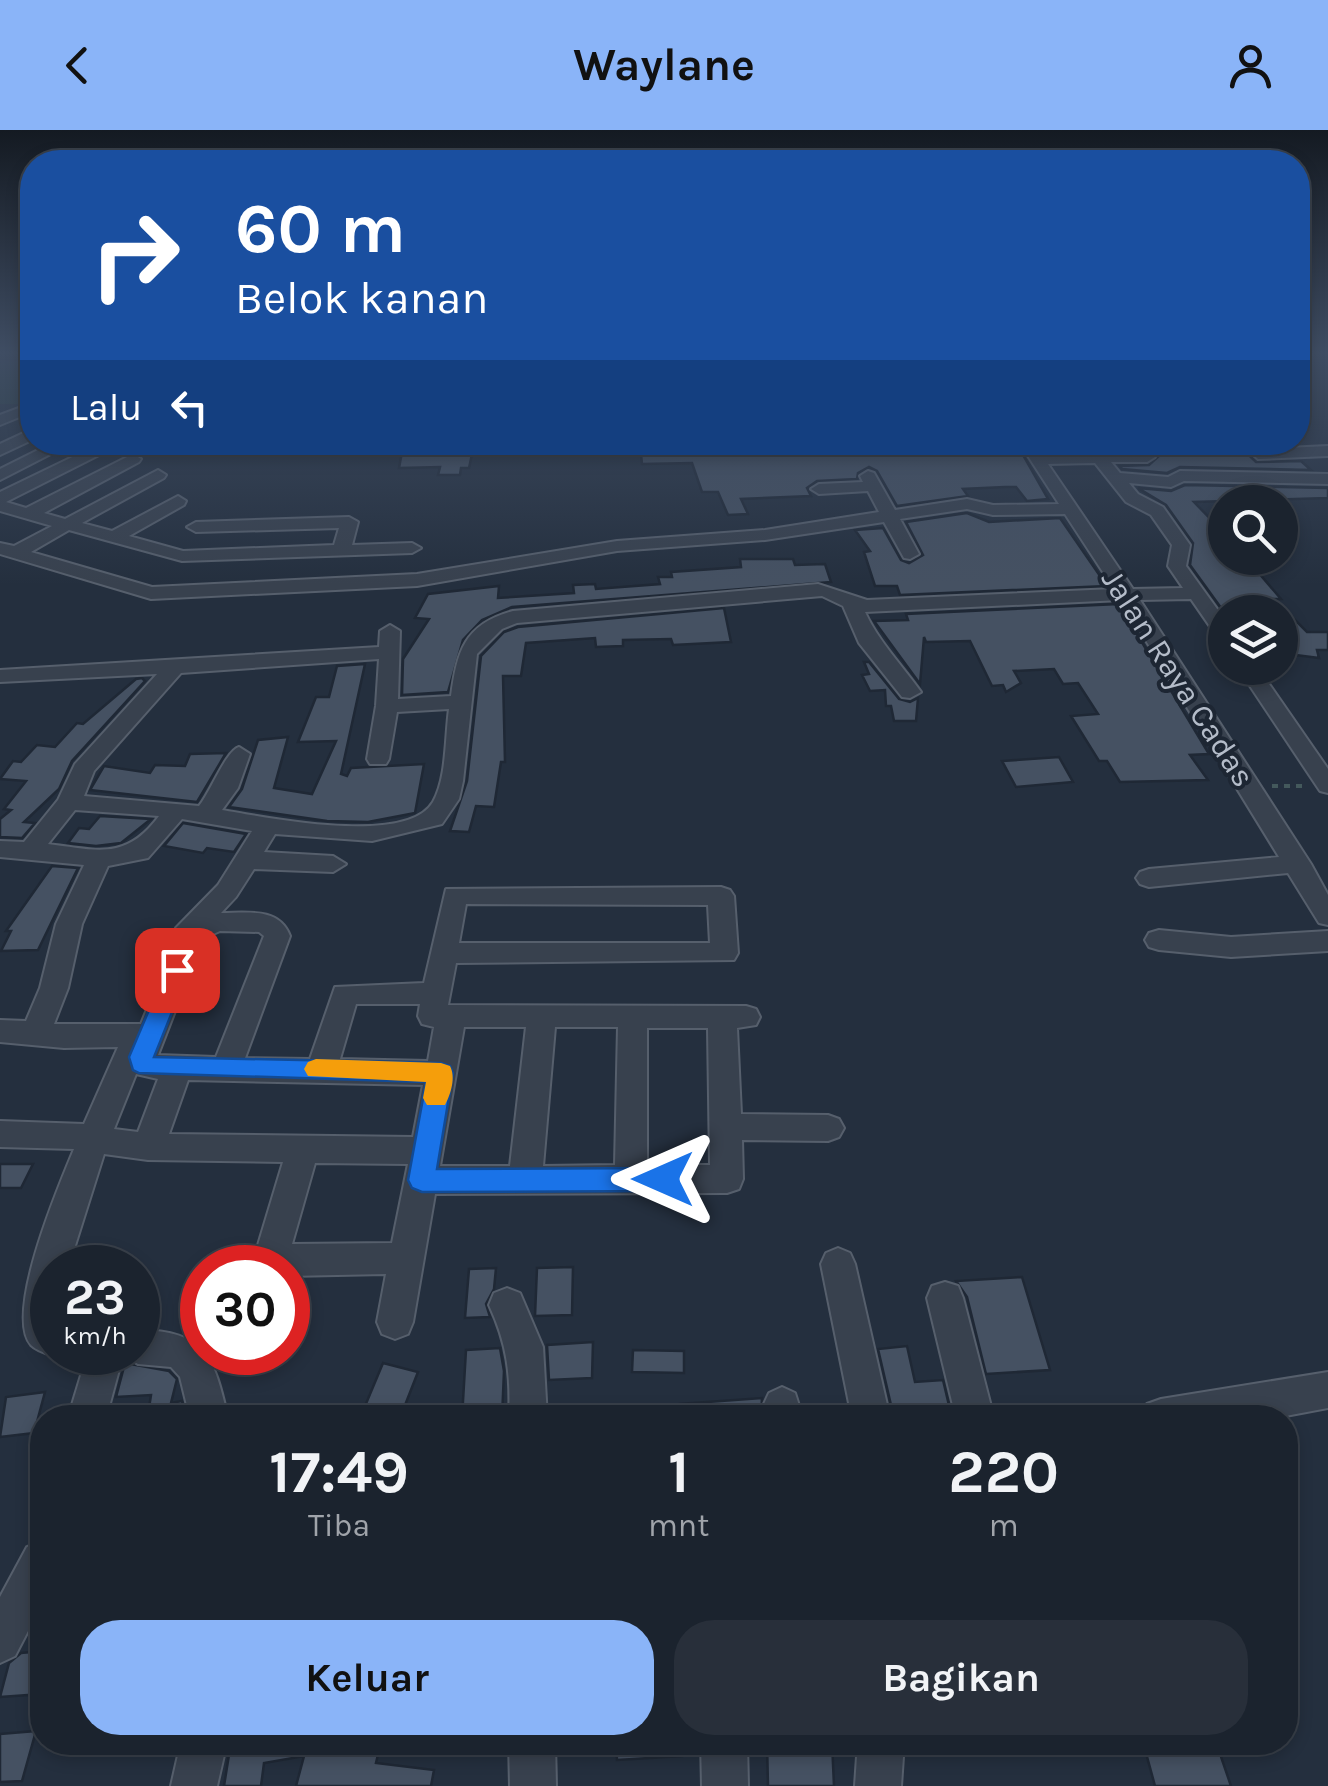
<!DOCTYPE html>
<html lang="id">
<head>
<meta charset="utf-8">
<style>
	body { margin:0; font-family:Karla,sans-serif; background:#282f3a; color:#f1f3f6; height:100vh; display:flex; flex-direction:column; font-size:38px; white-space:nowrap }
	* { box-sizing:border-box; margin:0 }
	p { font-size:32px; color:#a0a4aa }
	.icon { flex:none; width:55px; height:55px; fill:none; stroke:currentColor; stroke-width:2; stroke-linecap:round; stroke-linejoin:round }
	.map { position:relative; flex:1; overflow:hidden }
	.sheet { position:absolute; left:30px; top:1275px; width:1268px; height:350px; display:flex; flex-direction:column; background:#1b232e; border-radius:40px; box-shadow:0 5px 15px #0003,0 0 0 2px #39404a }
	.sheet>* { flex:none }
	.guide { position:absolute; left:20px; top:20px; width:1290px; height:305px; border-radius:40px; box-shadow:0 5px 15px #0003,0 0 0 2px #39404a; background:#1a4fa0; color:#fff; overflow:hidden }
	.controls { position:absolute; left:1208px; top:355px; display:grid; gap:20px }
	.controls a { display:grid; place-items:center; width:90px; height:90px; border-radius:50%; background:#1b232e; box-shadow:0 5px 15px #0003,0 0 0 2px #39404a; font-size:50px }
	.speed { position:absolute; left:30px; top:1115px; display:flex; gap:20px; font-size:50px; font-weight:700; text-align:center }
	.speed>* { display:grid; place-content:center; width:130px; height:130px; border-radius:50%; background:#1b232e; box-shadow:0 5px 15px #0003,0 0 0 2px #39404a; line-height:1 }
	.speed small { font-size:25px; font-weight:400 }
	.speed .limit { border:15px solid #d22; background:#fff; color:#111 }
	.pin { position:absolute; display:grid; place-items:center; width:85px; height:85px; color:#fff; margin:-42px; border-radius:20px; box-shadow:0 5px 15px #0006 }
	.me { position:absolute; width:110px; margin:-55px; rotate:270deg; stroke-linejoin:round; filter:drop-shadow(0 0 8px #0008) }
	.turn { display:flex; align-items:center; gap:35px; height:210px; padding:0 50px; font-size:45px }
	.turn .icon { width:130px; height:130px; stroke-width:2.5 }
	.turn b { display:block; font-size:70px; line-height:85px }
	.then { display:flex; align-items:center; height:95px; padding:0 50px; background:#0003; gap:20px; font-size:38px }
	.eta { display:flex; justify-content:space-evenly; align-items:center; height:170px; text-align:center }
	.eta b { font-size:60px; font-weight:700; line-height:70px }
	.cta { display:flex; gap:20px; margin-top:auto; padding:20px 50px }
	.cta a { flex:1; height:115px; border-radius:40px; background:#8ab4f8; color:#111; font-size:40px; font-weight:700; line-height:115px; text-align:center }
	.cta a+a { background:#282f3a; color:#f1f3f6 }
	header { display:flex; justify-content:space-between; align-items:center; height:130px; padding:0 50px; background:#8ab4f8; color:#111; font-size:45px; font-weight:700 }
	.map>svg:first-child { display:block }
	.green { fill:#263c3f }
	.building { fill:#455162; stroke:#1f2835; stroke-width:2.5 }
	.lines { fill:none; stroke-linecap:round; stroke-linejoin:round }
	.minor-casing { stroke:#565f6c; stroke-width:4 }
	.path { stroke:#44595c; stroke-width:4; stroke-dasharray:6 6; stroke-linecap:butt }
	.minor { fill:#38414e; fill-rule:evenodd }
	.route { fill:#1a73e8; stroke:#114b97; stroke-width:2.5 }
	.slow { fill:#f59e0b }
	.labels { text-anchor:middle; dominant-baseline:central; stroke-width:8; stroke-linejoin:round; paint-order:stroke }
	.far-street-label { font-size:32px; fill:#b4bcc9; stroke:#1d2633 }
</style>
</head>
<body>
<header><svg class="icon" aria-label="back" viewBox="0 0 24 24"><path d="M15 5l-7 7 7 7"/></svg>Waylane<svg class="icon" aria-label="person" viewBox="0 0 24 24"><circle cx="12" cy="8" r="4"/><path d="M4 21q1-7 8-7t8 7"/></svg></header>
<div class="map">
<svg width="1328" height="1656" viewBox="0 0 1328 1656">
	<rect width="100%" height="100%" fill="#242f3e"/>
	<polygon class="green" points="32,229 32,274 0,274 0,233"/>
	<g class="building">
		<polygon points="1113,312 1235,312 1256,332 1301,331 1311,340 1180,337 1167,343 1122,339 1120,336 1149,335 1159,326 1147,318 1115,319"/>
		<polygon points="434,313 434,317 474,315 469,338 461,338 460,345 438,345 440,337 399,338 402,322 414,321 414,314"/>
		<polygon points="763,313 804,321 863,317 861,313 1005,313 1009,318 1019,318 1048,369 1027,371 1016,357 1005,357 963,359 968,366 897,376 877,341 869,337 858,343 857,349 817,351 807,358 811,366 741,369 748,384 728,385 718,362 702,362 692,333 642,334 640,314"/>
		<polygon points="1185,355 1328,358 1328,368 1194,372 1225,404 1225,428 1246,428 1281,469 1274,469 1307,502 1328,502 1328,520 1317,520 1319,528 1280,523 1280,482 1224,482 1190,435 1193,413 1166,375 1138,358 1171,361"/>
		<polygon points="967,383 989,392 1060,388 1107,456 900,465 897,456 875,456 864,422 870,421 855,400 883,398 901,430 909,433 923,425 906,392"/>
		<polygon points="740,429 793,429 795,435 825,434 831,452 512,477 482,490 463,510 448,562 402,565 403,529 429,489 415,488 428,464 499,456 498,468 574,463 573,455 595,454 596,459 660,454 658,447 672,447 671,442 741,437"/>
		<polygon points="1119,474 1209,624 1190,625 1208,650 1120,652 1107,631 1099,631 1071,586 1098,584 1078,553 1063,554 1054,539 1014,541 1021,553 1006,562 1003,555 992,556 970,511 926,512 924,507 920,554 874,491 908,490 906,484"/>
		<polygon points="724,478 731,512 673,515 671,509 623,510 623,516 596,517 595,508 526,513 521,546 503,546 505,632 501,632 494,677 476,676 469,702 450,701 467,651 481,526 504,502 518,497"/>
		<polygon points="864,532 869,532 899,569 910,572 918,568 916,591 894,591 891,576 886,576 885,560 870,561 862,545 869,544"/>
		<polygon points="365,534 341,644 347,646 351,638 424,634 415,683 368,692 327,691 229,677 242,659 258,610 288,607 274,658 312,664 336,611 298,612 316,567 329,567 337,536"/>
		<polygon points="142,548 145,551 72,631 59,659 24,692 35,693 22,708 0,707 0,689 11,680 4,679 26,651 0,649 13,631 21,632 37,615 55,617 77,593 83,594 136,549"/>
		<polygon points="226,623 197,672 90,660 104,636 150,643 155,635 185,636 190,624"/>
		<polygon points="1059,627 1073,652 1016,657 1002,631"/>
		<polygon points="100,686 151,689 121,713 96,716 68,713 79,698 89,699"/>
		<polygon points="183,693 246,704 234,722 207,718 203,723 164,716"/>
		<polygon points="52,736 78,738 38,820 1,821 11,801 6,801"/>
		<polygon points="0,1034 33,1034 21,1058 0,1058"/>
		<polygon points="573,1137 572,1185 535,1186 537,1138"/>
		<polygon points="496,1138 494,1159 486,1174 490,1187 465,1188 469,1139"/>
		<polygon points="1022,1147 1050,1240 986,1244 967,1167 956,1151"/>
		<polygon points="593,1212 592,1248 549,1250 547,1215"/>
		<polygon points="907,1216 915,1252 943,1250 952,1288 894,1288 878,1219"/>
		<polygon points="500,1218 504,1241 502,1288 462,1288 466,1220"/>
		<polygon points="633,1220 684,1221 684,1243 632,1242"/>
		<polygon points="125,1233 169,1241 177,1249 171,1273 182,1271 186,1288 142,1288 141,1279 149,1278 151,1265 116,1267"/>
		<polygon points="383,1233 418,1242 400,1288 360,1288"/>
		<polygon points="45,1262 34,1303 0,1307 6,1267"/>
		<polygon points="762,1268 761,1288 680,1288 680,1274"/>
		<polygon points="42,1521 42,1564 0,1567 9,1533 21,1523"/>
		<polygon points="36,1601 22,1651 0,1652 0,1604"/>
		<polygon points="231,1612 381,1612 376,1633 434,1640 431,1656 296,1656 304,1626 264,1633 261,1656 224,1656"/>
		<polygon points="616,1612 682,1612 682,1626 617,1630"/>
		<polygon points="767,1612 832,1612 834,1656 768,1656"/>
		<polygon points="1143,1612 1216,1612 1231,1656 1155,1656"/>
	</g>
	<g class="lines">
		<defs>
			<g id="minor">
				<polygon points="27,275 32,276 32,282 0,295 0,285"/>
				<polygon points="32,299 32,310 0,325 0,314"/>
				<polygon points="54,312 74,312 0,350 0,339"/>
				<path d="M786,312H822C814,319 794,319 786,312Z"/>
				<path d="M1019,312H1034L1042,324L1087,323L1079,312H1095L1103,323L1147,322L1155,327L1147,332H1111L1120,343L1168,347L1180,341L1328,344V354L1184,351L1171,357L1129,353L1138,364L1163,377L1190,415L1186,436L1225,490V510L1218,508L1191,469L1140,470L1311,734L1328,765V795L1319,793L1288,743L1149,757L1140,754L1136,748L1140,742L1149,739L1279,727L1121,470L865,482C879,512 901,534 921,562L910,568L902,567L859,513L843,476L822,466L517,493L502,499L477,524L463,651L459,669L442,694L372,711L275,704L264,722L333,726L346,734L333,742L254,739L236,767L221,783C247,783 279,777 290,806L245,928L310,929L335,857L424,853L446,759L721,757L730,760L734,766L738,823L734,830L456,833L448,875L746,876L756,879L760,887L756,895L737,898L741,984L828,985L839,989L844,998L839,1007L828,1011L742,1010L743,1049L739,1059L727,1063L435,1064L413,1192L408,1204L395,1209L382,1204L377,1192L386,1144L288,1146V1138L260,1136L255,1125L283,1032L148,1030L104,1024L68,1138H52V1222H59L52,1225C45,1223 36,1220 31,1215C4,1184 59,1055 74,1019L0,1017V991L84,994L118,917L64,918L0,912V890L26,891L40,858L56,794L84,735L0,727V711L24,712L58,670L75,634L157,544L0,552V540L379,517L380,501L390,495L400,501L398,569L451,566C457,522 464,494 513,481L818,454L867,470L1114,459L1065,384L993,385L967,379L900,389L919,424L910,429L904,428L884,392L765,410L617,421L417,456L151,469L0,424V413L14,416L52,396L0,381V362L93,317L99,319V325L6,372L26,378L133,324L141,329L139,332L44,383L65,389L158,340L166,345L164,348L82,393L112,401L178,366L186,371L184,375L129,406L183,421L334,415L339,398L196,402L187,397L196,392L349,387L358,392L352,415L412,413L421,418L412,423L182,431L69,400L31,422L152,457L417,444L617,411L765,400L879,382L868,361L819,364L811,359L819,354L863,352L860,346L868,341L874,343L895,380L967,369L993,375L1059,374ZM1095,333L1126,372L1151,385L1172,415L1168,436L1183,458L1133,459L1048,334ZM379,529L376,576L367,629L370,634H386L389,629L397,582L449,579C445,607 447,647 433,672C407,717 265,687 222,680L238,658L250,624L239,617C226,621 211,661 199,676L84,666L94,641L181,543ZM75,680L159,686C126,731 97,720 48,714ZM182,689L252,701L218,755L176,798L183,806L163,840L141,894H54L68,858L82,794L108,736L148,728ZM466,774L708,775L710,813H459ZM220,801L259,802L264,806L216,927L158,925L191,840L211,805ZM356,874H420L418,886L422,894L434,897L428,931L340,929ZM464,897H526L510,1036H440ZM555,897H618L615,1035L543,1036ZM647,898H708L710,1035H647ZM136,944L158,949L138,1002L114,999ZM188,950L423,955L413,1007L169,1004ZM315,1033L408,1034L392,1113L292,1114Z"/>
				<polygon points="1239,312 1255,312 1262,319 1328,316 1328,326 1258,329"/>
				<polygon points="1238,538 1258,538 1328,639 1328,663 1320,661"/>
				<polygon points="1159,800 1231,807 1328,801 1328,821 1231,827 1159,820 1149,817 1145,810 1149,803"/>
				<polygon points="838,1118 850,1123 855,1134 890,1288 852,1288 821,1134 826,1123"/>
				<polygon points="945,1152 958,1156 963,1168 994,1288 956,1288 927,1168 932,1156"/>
				<path d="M507,1158L520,1163L543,1217L547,1288H509C511,1244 507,1214 489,1175L494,1163Z"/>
				<path d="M138,1200C206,1201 214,1227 228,1288H190L180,1247L171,1237L138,1234L123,1225L106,1288H68L88,1222H138Z"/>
				<polygon points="1328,1242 1328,1278 1275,1288 1142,1288 1147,1274 1161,1269"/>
				<polygon points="782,1257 795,1263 803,1288 765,1288 763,1276 769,1263"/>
				<polygon points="42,1411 42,1474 15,1526 0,1533 0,1467 27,1417"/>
				<polygon points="181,1612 227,1612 217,1656 171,1656"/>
				<polygon points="509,1612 555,1612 556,1656 510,1656"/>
				<polygon points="701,1612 747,1612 748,1656 702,1656"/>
				<polygon points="858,1612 904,1612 901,1656 855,1656"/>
			</g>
		</defs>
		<use href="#minor" class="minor-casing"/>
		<polyline class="path" points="1272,656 1302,656"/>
		<use href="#minor" class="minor"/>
	</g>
	<linearGradient id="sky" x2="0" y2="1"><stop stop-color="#141a22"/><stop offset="0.49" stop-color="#3f4d63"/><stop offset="1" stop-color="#3f4d63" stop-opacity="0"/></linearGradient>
	<rect width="1328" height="455" fill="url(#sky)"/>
	<polygon class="route" points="177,831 189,840 154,927 441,933 450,936 453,943 437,1039 663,1038 673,1041 677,1049 673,1057 663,1061 422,1062 412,1058 408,1050 426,952 139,943 133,940 129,927 166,840"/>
	<path class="slow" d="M316,929L441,933L450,936C456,947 451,964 445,975H427L423,968L426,952L308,946L304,939L308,932Z"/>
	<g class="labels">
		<g class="far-street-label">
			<text transform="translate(1178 548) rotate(57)">Jalan Raya Cadas</text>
		</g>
	</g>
</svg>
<div class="controls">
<a><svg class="icon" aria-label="search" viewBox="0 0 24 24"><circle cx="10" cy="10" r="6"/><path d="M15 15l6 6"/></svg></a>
<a><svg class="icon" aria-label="layers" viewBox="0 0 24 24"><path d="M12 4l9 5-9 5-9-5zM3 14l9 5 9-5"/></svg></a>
</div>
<div class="speed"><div>23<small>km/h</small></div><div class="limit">30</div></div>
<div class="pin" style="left:177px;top:840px;background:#d93025"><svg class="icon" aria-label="arrive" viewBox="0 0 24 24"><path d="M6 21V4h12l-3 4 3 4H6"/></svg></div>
<svg class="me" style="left:663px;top:1049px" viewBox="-20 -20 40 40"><path d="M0-17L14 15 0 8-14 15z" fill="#1a73e8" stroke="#fff" stroke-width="4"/></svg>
<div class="guide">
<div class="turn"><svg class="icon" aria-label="right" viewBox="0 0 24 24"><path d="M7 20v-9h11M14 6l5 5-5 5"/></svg><div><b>60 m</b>Belok kanan</div></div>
<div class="then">Lalu<svg class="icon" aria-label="left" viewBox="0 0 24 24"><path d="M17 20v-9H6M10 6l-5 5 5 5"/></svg></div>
</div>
<section class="sheet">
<div class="eta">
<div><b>17:49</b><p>Tiba</p></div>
<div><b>1</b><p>mnt</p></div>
<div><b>220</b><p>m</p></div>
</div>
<div class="cta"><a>Keluar</a><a>Bagikan</a></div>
</section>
</div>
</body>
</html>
